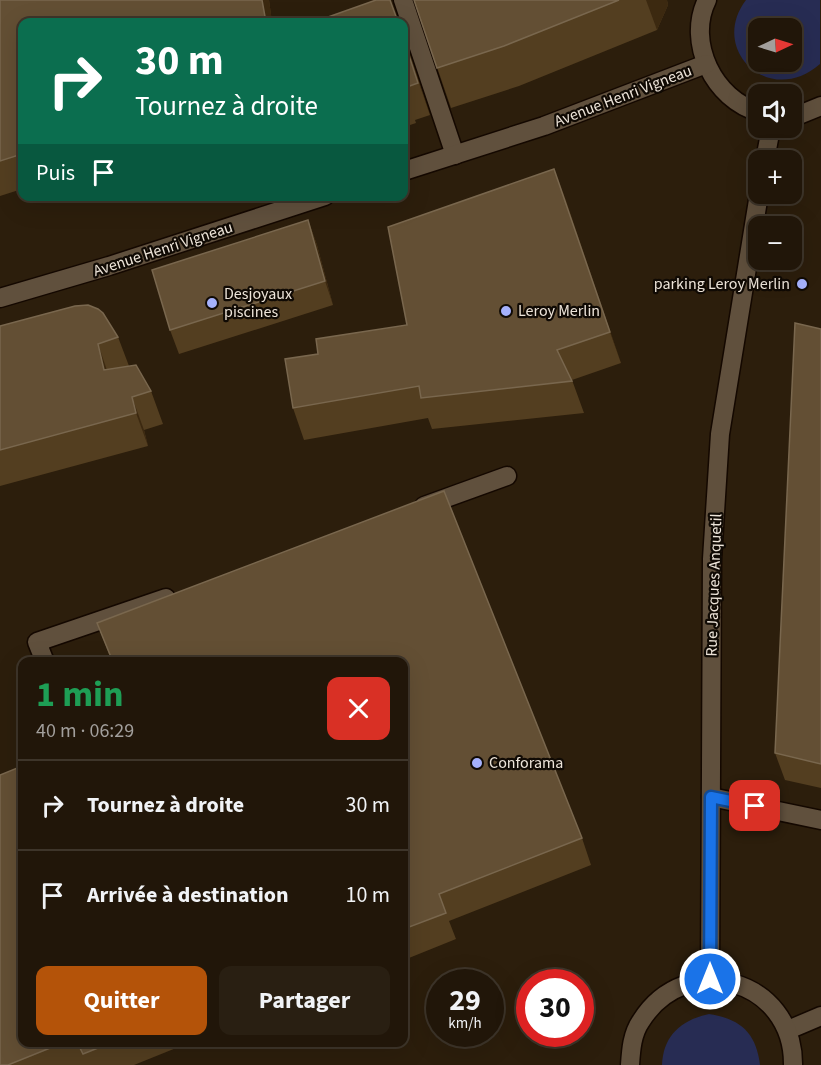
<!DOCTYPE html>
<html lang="fr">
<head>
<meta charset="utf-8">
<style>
	body { margin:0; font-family:"Source Sans 3",sans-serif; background:#291f12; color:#f1f3f6; height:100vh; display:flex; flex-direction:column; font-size:22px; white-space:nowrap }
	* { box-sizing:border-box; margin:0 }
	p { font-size:20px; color:#a29f9c }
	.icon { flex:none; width:33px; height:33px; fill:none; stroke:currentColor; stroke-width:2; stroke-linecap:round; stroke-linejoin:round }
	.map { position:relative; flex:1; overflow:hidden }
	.details { position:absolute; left:18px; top:657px; width:390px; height:390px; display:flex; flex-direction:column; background:#211609; border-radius:12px; box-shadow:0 6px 24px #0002,0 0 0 2px #3e352a }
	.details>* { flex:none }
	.top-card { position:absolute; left:18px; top:18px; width:390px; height:183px; border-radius:12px; box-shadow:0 6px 24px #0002,0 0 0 2px #3e352a; background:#0b6e4f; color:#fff; overflow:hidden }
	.needle { width:39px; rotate:86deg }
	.buttons { position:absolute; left:748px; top:18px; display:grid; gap:12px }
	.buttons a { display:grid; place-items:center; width:54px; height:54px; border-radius:12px; background:#211609; box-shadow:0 6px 24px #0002,0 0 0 2px #3e352a; font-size:30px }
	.speed { position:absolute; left:426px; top:969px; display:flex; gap:12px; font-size:30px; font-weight:700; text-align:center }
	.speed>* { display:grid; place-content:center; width:78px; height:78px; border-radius:50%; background:#211609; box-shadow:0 6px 24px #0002,0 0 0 2px #3e352a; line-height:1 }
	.speed small { font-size:15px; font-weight:400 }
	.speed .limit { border:9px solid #d22; background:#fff; color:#111 }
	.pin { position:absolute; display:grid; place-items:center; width:51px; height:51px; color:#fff; margin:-26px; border-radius:12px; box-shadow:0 3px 9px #0006 }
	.me { position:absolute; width:66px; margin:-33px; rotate:0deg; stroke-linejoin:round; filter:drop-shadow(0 0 4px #0008) }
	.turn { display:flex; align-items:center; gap:21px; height:126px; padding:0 18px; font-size:27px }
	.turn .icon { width:78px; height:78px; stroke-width:2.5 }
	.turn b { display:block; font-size:42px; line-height:51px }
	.then { display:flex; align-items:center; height:57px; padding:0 18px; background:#0003; gap:12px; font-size:22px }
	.round { display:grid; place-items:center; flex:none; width:63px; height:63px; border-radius:12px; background:#291f12 }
	.summary { display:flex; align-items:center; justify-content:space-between; height:102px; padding:0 18px }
	h1 { font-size:36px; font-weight:700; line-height:45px; color:#1e9e55 }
	.primary-button { display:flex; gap:12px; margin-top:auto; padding:12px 18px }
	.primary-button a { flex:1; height:69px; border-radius:12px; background:#b45309; color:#fff; font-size:24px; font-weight:700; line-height:69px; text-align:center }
	.primary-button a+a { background:#291f12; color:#f1f3f6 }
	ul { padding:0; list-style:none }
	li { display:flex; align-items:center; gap:18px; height:90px; padding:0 18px; border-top:2px solid #3e352a }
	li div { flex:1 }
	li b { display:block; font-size:22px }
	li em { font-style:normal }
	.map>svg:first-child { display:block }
	.green { fill:#272c53; fill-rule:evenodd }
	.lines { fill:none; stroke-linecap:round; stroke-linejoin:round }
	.minor-casing { stroke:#140800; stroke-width:21 }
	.minor { stroke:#60503d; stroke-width:18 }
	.wall { fill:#533e20 }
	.shaded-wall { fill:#3c2910 }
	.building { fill:#634f34; stroke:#79674e; stroke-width:1.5 }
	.route-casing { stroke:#114b97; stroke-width:15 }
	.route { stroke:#1a73e8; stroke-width:10 }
	.poi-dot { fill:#a5b1fc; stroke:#100a04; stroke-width:2 }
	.labels { text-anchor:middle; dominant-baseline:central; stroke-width:4.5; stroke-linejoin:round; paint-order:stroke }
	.street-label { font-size:16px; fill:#ede4d9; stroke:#100a04 }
	.poi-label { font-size:16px; fill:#ede4d9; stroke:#100a04; text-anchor:start }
</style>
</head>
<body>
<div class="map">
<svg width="821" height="1065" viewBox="0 0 821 1065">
	<rect width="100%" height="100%" fill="#2c1e0c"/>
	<g class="green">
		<path d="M746,0H820V64C770,108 708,50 746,0ZM759,28H792V62H759Z"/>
		<path d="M709,1014C741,1019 756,1033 760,1065H662C663,1036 681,1020 709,1014Z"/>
	</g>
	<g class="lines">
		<defs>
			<g id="minor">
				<polyline points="403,0 455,155"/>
				<path d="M707,0C686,42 714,100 759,112"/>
				<polyline points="792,115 799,115 821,106"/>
				<polyline points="765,160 771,128"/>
				<polyline points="404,171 544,126 706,64"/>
				<polyline points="0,298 109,266 325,196"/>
				<polyline points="424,506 507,476"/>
				<polyline points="45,662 37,642 166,598"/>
				<polyline points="711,797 821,820"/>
				<polyline points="710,979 712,559 720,434 759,194"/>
				<polyline points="788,1030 821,1016"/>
				<path d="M630,1065C631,1050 632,1034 641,1021C686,949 794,979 793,1065"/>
			</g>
		</defs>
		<use href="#minor" class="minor-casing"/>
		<use href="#minor" class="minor"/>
	</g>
	<g class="wall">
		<polygon points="0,0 269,0 272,22 22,22 22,189 0,196"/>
		<polygon points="414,0 667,0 668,5 657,30 519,86 451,108"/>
		<polygon points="404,37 430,115 415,120 416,123 404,127"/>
		<polygon points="554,169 621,363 572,380 584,413 432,429 428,418 304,440 293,408 318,354 407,325"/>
		<polygon points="308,220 317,245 333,305 179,354 170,330"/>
		<polygon points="0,326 118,337 129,366 151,391 163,424 144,430 148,446 0,486"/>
		<polygon points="821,329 821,788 785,780 775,753"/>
		<polygon points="444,491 582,838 591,865 449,921 456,939 404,960 404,662 112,662 97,623"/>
		<polygon points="22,1042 191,1042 134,1065 0,1065"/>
	</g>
	<g class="shaded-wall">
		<polygon points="262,0 269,0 272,22 266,22"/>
		<polygon points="646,0 667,0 668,5 657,30"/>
		<polygon points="404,37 430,115 404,40"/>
		<polygon points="554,169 566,200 621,363 610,332"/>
		<polygon points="308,220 317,245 333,305 325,281"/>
		<polygon points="98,344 109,376 104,370"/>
		<polygon points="132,397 144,430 148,446 136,413"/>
	</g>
	<g class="building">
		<polygon points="0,0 262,0 266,22 22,22 22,154 0,161"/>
		<polygon points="376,0 390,0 398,22 314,22"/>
		<polygon points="414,0 619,0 504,46 437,68"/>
		<polygon points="404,40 418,83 404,88 404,91"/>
		<polygon points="554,169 610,332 557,350 572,381 421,398 419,386 293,408 285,359 318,354 316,339 407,325 388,227"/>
		<polygon points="308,220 325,281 170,330 152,270"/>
		<polygon points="88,305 98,309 103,313 118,337 98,344 104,370 136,365 151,391 132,397 136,413 0,450 0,326 75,306"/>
		<polygon points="795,323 821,329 821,764 775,753"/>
		<polygon points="444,491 582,838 439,894 446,913 404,929 404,662 113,662 97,623"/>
		<polygon points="22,766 22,1042 65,1042 8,1065 0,1065 0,775"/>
		<polygon points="77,1042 113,1042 83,1054"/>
	</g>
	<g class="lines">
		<defs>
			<polyline id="route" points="710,979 711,797 755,806"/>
		</defs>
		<use href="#route" class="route-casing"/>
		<use href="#route" class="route"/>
	</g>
	<g class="poi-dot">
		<circle cx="802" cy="284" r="6"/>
		<circle cx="212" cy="303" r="6"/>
		<circle cx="506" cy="311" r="6"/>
		<circle cx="477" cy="763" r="6"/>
	</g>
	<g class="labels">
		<g class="street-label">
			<text transform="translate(623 96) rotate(-21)">Avenue Henri Vigneau</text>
			<text transform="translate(163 249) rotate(-18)">Avenue Henri Vigneau</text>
			<text transform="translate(714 585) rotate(-88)">Rue Jacques Anquetil</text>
		</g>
		<g class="poi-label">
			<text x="790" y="284" text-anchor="end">parking Leroy Merlin</text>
			<text x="224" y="294">Desjoyaux<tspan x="224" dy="18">piscines</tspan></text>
			<text x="518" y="311">Leroy Merlin</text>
			<text x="489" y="763">Conforama</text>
		</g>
	</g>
</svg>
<div class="buttons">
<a><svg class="needle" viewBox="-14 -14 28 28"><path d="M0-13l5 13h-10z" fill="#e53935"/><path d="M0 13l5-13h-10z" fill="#a29f9c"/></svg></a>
<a><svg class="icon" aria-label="sound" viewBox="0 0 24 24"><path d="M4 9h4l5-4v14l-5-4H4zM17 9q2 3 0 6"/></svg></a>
<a>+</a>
<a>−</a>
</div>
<div class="speed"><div>29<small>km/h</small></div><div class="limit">30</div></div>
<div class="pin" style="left:755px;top:806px;background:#d93025"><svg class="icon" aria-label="arrive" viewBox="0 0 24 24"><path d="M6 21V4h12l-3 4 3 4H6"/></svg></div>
<svg class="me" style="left:710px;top:979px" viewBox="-20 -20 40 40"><circle r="17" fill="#1a73e8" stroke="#fff" stroke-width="3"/><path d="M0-11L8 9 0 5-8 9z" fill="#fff"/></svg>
<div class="top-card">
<div class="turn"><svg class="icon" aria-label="right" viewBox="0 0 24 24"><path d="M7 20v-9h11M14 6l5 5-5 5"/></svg><div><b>30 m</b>Tournez à droite</div></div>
<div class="then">Puis<svg class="icon" aria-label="arrive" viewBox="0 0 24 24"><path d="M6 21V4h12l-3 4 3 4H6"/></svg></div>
</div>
<section class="details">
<div class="summary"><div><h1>1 min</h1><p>40 m · 06:29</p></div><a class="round" style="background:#d93025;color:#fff"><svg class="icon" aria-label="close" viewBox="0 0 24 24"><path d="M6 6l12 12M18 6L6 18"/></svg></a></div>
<ul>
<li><svg class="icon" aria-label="right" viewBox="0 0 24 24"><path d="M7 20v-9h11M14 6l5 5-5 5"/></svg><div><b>Tournez à droite</b></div><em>30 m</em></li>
<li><svg class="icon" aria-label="arrive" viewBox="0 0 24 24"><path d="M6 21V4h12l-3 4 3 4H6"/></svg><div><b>Arrivée à destination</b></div><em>10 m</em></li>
</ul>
<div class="primary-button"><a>Quitter</a><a>Partager</a></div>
</section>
</div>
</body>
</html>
